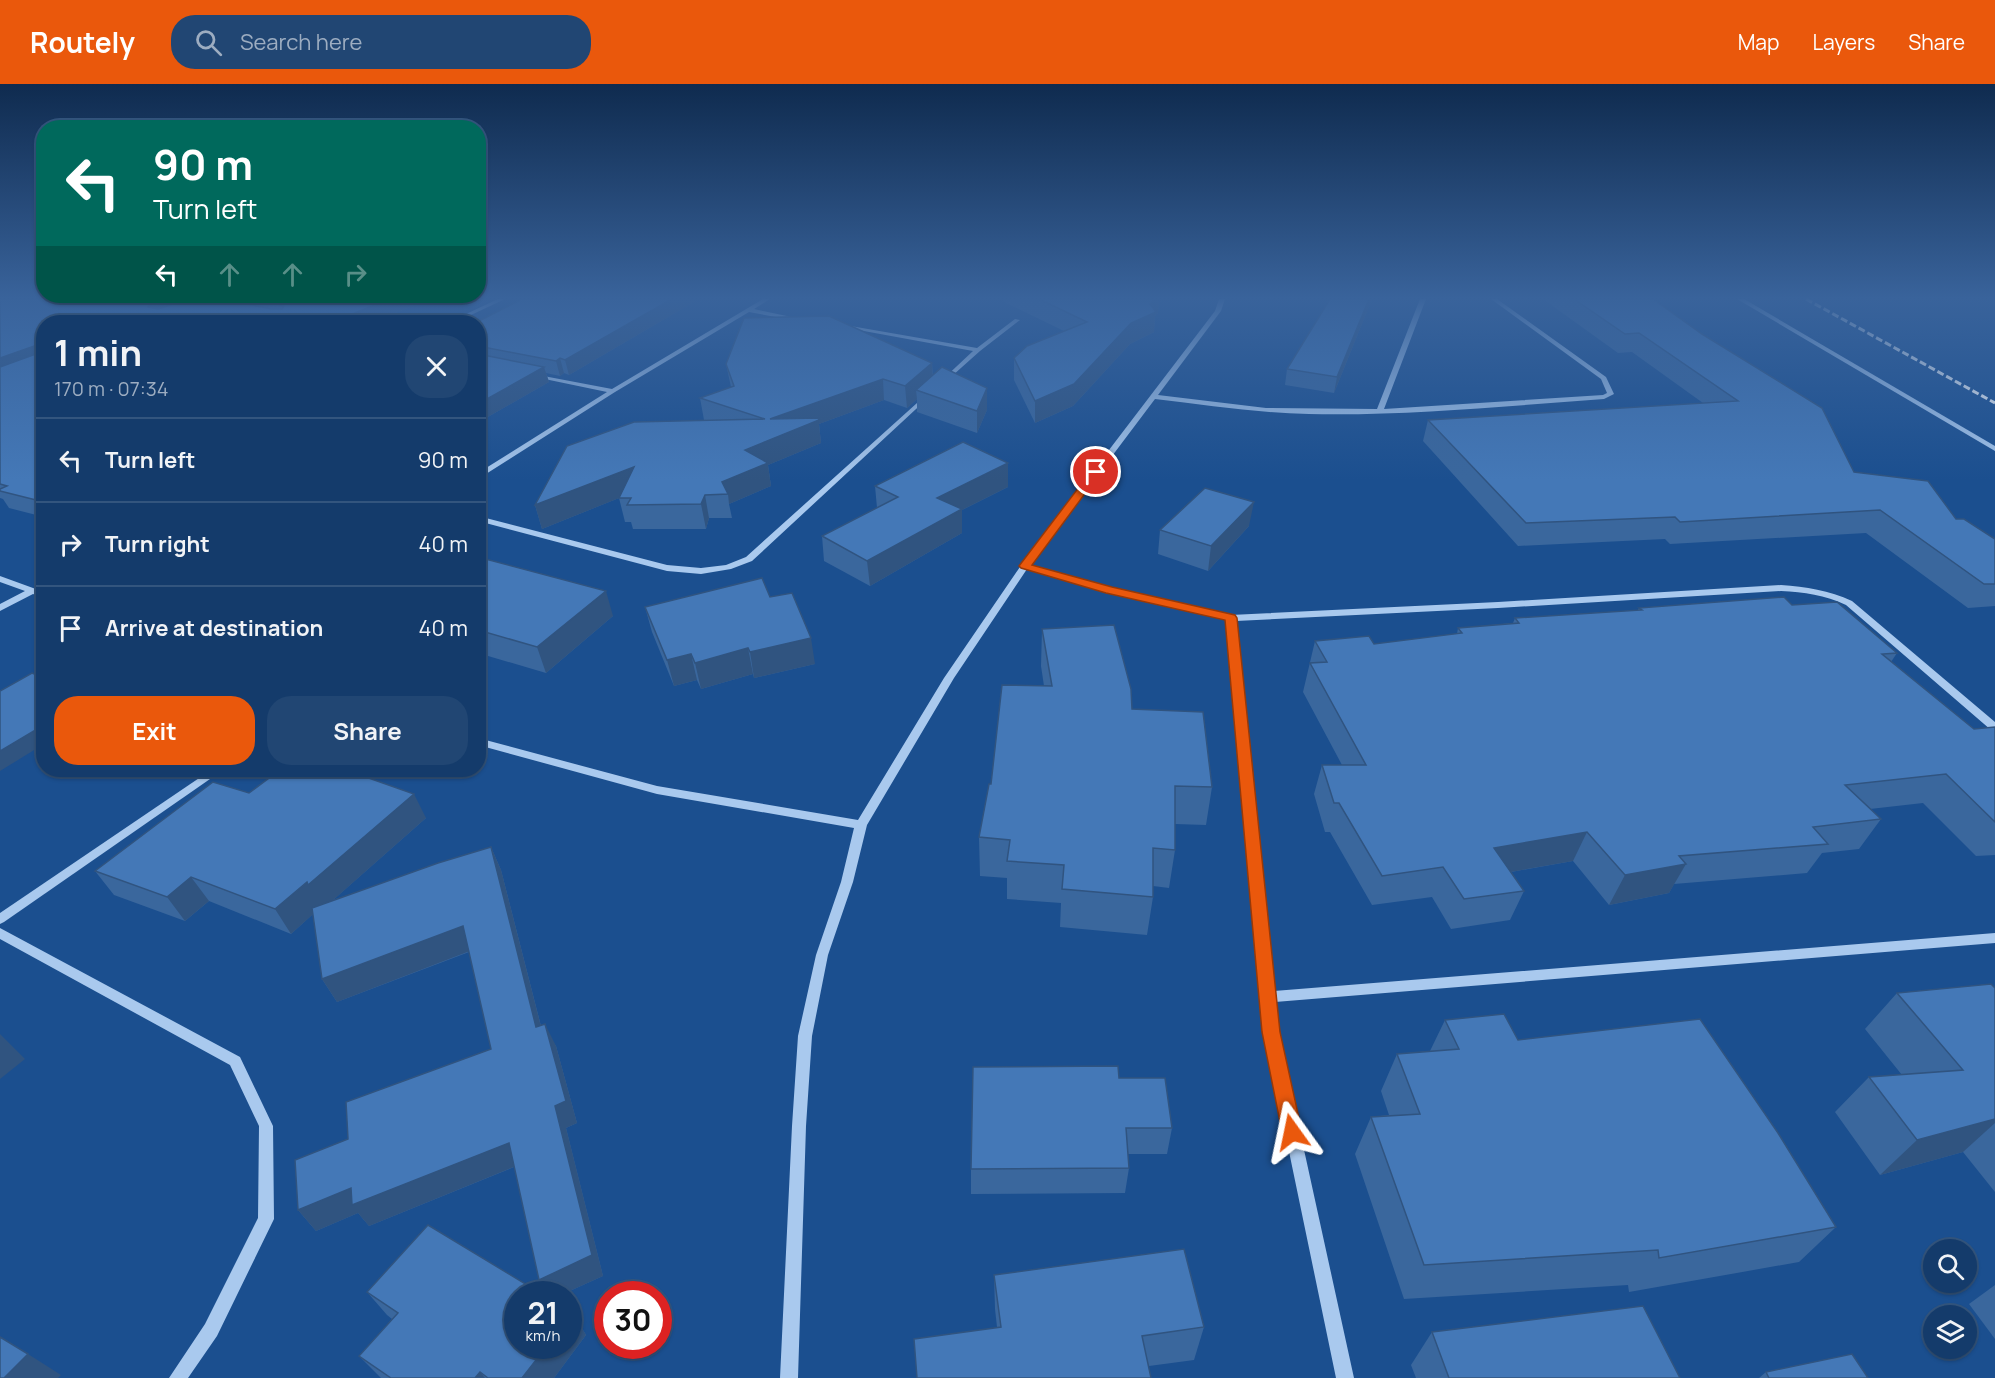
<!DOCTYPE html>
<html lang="en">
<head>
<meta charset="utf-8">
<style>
	body { margin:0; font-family:Manrope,sans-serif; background:#214673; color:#f1f3f6; height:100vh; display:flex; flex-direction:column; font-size:22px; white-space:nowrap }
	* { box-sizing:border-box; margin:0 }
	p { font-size:20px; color:#9dadc1 }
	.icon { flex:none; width:33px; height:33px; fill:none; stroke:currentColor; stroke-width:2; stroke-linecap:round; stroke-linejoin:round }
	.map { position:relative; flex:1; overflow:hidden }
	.panel { position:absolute; left:36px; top:231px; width:450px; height:462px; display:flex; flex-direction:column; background:#143b6b; border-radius:24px; box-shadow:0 2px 4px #0004,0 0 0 2px #33557e }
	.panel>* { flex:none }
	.hud { position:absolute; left:36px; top:36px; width:450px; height:183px; border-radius:24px; box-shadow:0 2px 4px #0004,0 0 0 2px #33557e; background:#00695c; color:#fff; overflow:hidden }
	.fabs { position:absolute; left:1923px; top:1155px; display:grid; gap:12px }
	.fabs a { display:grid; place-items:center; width:54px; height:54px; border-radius:50%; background:#143b6b; box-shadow:0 2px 4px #0004,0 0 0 2px #33557e; font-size:30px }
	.speed { position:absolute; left:504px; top:1197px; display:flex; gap:12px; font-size:30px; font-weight:700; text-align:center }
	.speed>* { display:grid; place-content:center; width:78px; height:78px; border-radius:50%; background:#143b6b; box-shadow:0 2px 4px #0004,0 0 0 2px #33557e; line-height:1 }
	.speed small { font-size:15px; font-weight:400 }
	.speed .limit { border:9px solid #d22; background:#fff; color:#111 }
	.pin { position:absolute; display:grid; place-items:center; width:51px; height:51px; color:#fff; margin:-26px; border:3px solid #fff; border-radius:50%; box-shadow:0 2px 6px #0007 }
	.me { position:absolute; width:66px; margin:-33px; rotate:348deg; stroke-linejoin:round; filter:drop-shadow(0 0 4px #0008) }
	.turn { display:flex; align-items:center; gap:21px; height:126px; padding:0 18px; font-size:27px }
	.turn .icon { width:78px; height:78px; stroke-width:2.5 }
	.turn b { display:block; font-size:42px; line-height:51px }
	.lanes { display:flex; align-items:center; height:57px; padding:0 18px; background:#0003; justify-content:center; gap:30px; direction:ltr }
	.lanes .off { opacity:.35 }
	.round { display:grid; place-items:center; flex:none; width:63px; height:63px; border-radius:24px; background:#214673 }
	.headline { display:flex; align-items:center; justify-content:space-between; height:102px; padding:0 18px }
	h1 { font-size:36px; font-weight:700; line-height:45px }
	.button { display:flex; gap:12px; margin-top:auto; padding:12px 18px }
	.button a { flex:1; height:69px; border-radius:24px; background:#ea580c; color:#fff; font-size:24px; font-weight:700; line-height:69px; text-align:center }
	.button a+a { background:#214673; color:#f1f3f6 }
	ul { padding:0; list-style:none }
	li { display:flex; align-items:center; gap:18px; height:84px; padding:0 18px; border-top:2px solid #33557e }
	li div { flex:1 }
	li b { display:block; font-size:22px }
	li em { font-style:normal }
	header { display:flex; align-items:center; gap:36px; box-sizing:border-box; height:84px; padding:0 30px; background:#ea580c; color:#fff }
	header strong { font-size:28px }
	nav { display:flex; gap:33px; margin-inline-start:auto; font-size:21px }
	.search { width:420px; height:54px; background:#214673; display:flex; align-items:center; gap:15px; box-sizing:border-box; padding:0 21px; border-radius:24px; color:#9dadc1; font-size:22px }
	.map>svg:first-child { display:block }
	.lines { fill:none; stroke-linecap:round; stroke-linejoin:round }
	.minor { fill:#a9c9ee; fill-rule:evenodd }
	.rail { stroke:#fff; stroke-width:3; stroke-dasharray:7 3; stroke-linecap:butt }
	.wall { fill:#3a679d }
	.shaded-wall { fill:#305480 }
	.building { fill:#4478b7; stroke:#305480; stroke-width:1.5 }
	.route { fill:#ea580c; stroke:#983908; stroke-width:1.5 }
</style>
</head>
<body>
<header>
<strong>Routely</strong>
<div class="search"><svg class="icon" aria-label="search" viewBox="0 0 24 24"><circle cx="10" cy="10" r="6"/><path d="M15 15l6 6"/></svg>Search here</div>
<nav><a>Map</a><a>Layers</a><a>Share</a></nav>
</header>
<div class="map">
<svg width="1995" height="1294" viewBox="0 0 1995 1294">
	<rect width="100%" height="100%" fill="#1b4f8f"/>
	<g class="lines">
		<g class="minor">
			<polygon points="498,215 505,215 456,238 449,238"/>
			<polygon points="763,215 770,215 754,225 801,235 798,237 749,228 615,308 478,395 478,389 607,308 535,293 532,291 533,290 612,305"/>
			<path d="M1219,215H1225L1221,227L1158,311L1266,324L1377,325L1420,215H1426L1384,325L1603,311L1607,309L1601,295L1491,215H1497L1606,293L1614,310L1604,315C1506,322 1407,332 1309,330C1257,329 1206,321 1155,315L1030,481L1112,504L1231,531L1498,518L1781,501C1806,503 1829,506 1852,517L1995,638V647L1991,646L1846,521C1825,511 1804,508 1781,507L1498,524L1236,537L1274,907L1995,849V859L1275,918L1278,947L1354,1294H1336L1264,947L1227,536L1107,508L1027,485L954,594L867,741L853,798L828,871L812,952L806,1042L798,1294H780L792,1042L798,952L816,871L841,798L854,744L657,710L478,661V654L657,702L858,736L944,594L1022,480L1215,227Z"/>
			<polygon points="1737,215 1744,215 1995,362 1995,367"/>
			<polygon points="1015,235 1020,236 980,267 943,300 940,298 941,297 973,267 842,243 845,241 977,264"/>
			<polygon points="927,310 930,312 929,313 752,477 731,485 701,490 667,487 478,437 478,432 667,481 701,484 726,481 746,473"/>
			<polygon points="0,492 44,508 44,514 33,510 0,527 0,520 25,507 0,498"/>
			<polygon points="211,686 223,686 4,838 0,840 0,829"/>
			<polygon points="0,844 240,973 273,1042 274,1135 217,1252 188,1294 169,1294 205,1240 258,1134 259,1042 230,981 0,855"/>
		</g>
		<polyline class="rail" points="1806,215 1995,319"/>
	</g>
	<g class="wall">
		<polygon points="0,215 429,215 374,238 44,238 44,433 9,424 3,415 0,414"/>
		<polygon points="699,215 569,291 564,289 560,292 546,289 549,298 479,338 482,348 478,349 478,238"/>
		<polygon points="1004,215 1159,215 1158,229 1155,232 1154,248 1130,260 1073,322 1035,339 1014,296 1014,274 1064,247 1004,218"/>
		<polygon points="1372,215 1334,309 1285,301 1287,285"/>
		<polygon points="1543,215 1653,215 1854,388 1956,435 1995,455 1995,522 1968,524 1866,449 1670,460 1665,455 1518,462 1423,357 1428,336 1703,319 1632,268 1618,269"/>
		<polygon points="932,279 933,291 987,326 977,349 917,328 917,315 907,324 884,316 819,340 821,359 768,381 771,402 729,420 732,434 709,434 706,445 633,445 631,438 625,438 619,414 542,445 535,421 704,336 700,314 731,303 726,280"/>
		<polygon points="1008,379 1008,403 962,426 962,449 870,502 824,477 822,452 877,424 875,402"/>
		<polygon points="1249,442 1208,487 1158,470 1160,446"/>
		<polygon points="478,473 613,532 546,589 478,569"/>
		<polygon points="770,513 815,580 754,594 753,590 701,605 697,596 674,602 652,548 645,523"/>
		<polygon points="1792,521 1897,569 1891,578 1974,645 1995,643 1995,771 1976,772 1923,719 1870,725 1881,735 1859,765 1822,769 1807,789 1674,800 1669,809 1609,821 1573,777 1511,788 1524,807 1510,836 1451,845 1432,813 1372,821 1330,748 1325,748 1314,710 1322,681 1342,681 1303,608 1315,557 1374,560 1457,550 1458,544 1513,539 1515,534 1638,526 1639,524"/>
		<polygon points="1042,545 1132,625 1212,703 1206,741 1175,740 1175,766 1169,804 1153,802 1153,813 1147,851 1060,843 1061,819 1007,815 1007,794 980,792 979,753 1044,602 1041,582"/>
		<polygon points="249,709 426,734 333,816 491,763 501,786 541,942 556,962 577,1039 566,1044 603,1192 563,1210 548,1210 514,1083 369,1142 358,1129 316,1147 298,1126 348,1055 491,965 469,868 337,918 322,895 313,830 291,850 209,817 185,837 114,811 95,787"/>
		<polygon points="1995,904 1995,1108 1963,1068 1880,1091 1835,1028 1869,993 1902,991 1865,945 1897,909"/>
		<polygon points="1445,936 1518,956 1836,1143 1799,1178 1629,1208 1628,1201 1404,1215 1355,1070 1371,1033 1389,1031 1381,1007 1397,970 1430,967"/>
		<polygon points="1119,994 1172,1044 1167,1070 1128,1070 1129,1084 1125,1109 971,1110 971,1085"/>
		<polygon points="994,1191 1204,1243 1194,1276 1149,1282 997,1243 995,1225"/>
		<polygon points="1995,1201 1995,1255 1969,1220"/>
		<polygon points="367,1208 572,1228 586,1251 554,1294 381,1294 359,1272 392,1235 387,1231"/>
		<polygon points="1432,1248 1680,1294 1416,1294 1411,1281"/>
		<polygon points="1766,1288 1868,1294 1759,1294"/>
	</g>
	<g class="shaded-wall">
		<polygon points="167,215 213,215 157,236 148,223 150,221"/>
		<polygon points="389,215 429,215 374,238 333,238"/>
		<polygon points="672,215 699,215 569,291 565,276"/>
		<polygon points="1154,215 1159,215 1158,229 1155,232 1154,248 1130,260 1073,322 1035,339 1035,317"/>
		<polygon points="1369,215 1372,215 1334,309 1337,293"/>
		<polygon points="34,262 43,278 0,294 0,274"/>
		<polygon points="560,274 564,289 560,292 556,277"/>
		<polygon points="932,279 933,300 916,306 917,315 907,324 905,302"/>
		<polygon points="544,283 549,298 479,338 482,348 478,349 478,320"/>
		<polygon points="883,295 884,316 819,340 821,359 768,381 771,402 729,420 728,410 722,398 745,366 770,335"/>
		<polygon points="987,304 987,326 977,349 977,327"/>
		<polygon points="1008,379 1008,403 962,426 962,449 870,502 867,477 937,414"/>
		<polygon points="634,383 639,406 542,445 535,421"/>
		<polygon points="705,411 709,434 706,445 701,420"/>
		<polygon points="1254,418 1249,442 1208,487 1211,462"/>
		<polygon points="606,507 613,532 546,589 537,563"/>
		<polygon points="811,554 815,580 754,594 750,568"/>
		<polygon points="748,564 753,590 701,605 695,579"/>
		<polygon points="691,570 697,596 674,602 667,576"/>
		<polygon points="44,641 44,660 0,687 0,667"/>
		<polygon points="414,710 426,734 323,825 321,823 291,850 275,825"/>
		<polygon points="1587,748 1573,777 1482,793 1494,764"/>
		<polygon points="491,763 501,786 547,966 536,943"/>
		<polygon points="1686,780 1669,809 1609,821 1625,791"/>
		<polygon points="191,793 209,817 185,837 167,813"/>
		<polygon points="463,842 475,865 337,918 322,895"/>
		<polygon points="545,940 556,962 577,1039 566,1044 603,1192 563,1210 548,1210 539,1196"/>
		<polygon points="0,950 25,975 0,995"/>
		<polygon points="1995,1035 1995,1039 1963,1068 1880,1091 1917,1056"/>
		<polygon points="509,1059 521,1080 369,1142 358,1129 316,1147 298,1126 351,1104"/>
		<polygon points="572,1228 586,1251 554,1294 522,1294 547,1262 568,1262 568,1233"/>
		<polygon points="28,1270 61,1291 58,1294 4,1294"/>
		<polygon points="480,1288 485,1294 475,1294"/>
	</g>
	<g class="building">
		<polygon points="0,215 167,215 150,221 148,223 158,225 189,215 222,215 272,225 282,225 284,222 254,215 389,215 333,238 44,238 44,351 40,353 44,354 44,418 0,407 0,405 7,402 0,400 0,283 36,270 37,264 34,262 0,274"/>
		<polygon points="522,215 672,215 565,276 560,274 556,277 478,262 478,238 477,238"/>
		<polygon points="1039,215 1154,215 1150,220 1156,228 1131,239 1074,300 1035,317 1014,274 1027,262 1087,238"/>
		<polygon points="1330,215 1369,215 1337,293 1287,285"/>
		<polygon points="1574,215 1653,215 1702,250 1822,324 1854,388 1928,397 1956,435 1964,435 1995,455 1995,500 1984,500 1880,426 1680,438 1675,433 1526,439 1428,336 1738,317 1639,249 1625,250"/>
		<polygon points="829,232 932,279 905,302 883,295 770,335 818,334 819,336 745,366 768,379 722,398 728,410 705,411 701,420 627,421 631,414 619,414 634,383 535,421 567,362 634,338 765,335 700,314 734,302 726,280 744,234"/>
		<polygon points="478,270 544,283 478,320"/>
		<polygon points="942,283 987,304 977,327 916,306"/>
		<polygon points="963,358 1008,379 937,414 962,425 867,477 822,452 898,413 875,402"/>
		<polygon points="1205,404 1254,418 1211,462 1160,446"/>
		<polygon points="478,473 606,507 537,563 478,546"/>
		<polygon points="762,494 770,513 792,509 811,554 750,568 748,564 695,579 691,570 667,576 645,523"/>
		<polygon points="1784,513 1792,521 1837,518 1897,569 1882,570 1974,645 1995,643 1995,738 1946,690 1845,701 1881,735 1813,743 1828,760 1679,772 1686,780 1625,791 1587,748 1494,764 1524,807 1464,815 1443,783 1382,792 1339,719 1334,719 1322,681 1366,681 1310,579 1327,578 1315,557 1369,552 1374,560 1462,549 1458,544 1519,539 1515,534 1642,526 1639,524"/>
		<polygon points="1114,541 1131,605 1132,625 1203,628 1212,703 1175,702 1175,766 1153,764 1153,813 1062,805 1064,781 1007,777 1010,756 979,753 989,700 991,700 1002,601 1052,602 1042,545"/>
		<polygon points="32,589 44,594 44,641 0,667 0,607"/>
		<polygon points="280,686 346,686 414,710 308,801 307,798 275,825 191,793 167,813 95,787 213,698 249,709"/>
		<polygon points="491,763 536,943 545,940 566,1017 555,1022 592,1171 539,1196 509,1059 352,1121 351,1104 298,1126 295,1076 348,1055 346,1018 491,965 463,842 322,895 312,824 438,779"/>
		<polygon points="1991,900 1995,904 1995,1035 1917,1056 1869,993 1963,986 1897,909"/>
		<polygon points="1504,930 1518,956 1700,935 1778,1049 1836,1143 1659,1174 1658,1166 1424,1181 1371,1033 1420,1030 1397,970 1459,965 1445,936"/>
		<polygon points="1118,982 1119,994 1165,994 1172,1044 1126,1044 1129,1084 971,1085 973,983"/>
		<polygon points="428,1141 542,1210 518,1210 518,1262 547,1262 522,1294 488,1294 480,1288 475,1294 391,1294 359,1272 398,1229 367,1208"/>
		<polygon points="1184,1165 1204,1243 1142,1252 1151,1294 917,1294 914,1255 1001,1243 994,1191"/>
		<polygon points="1643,1222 1680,1294 1449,1294 1432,1248"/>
		<polygon points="0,1253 28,1270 4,1294 0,1294"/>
		<polygon points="1852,1270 1868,1294 1769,1294 1766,1288"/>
	</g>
	<linearGradient id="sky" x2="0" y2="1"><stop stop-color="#0f2b4f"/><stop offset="0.54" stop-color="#39639b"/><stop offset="1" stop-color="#39639b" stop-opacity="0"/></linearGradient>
	<rect width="1995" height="396" fill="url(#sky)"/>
	<polygon class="route" points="1092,386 1101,388 1032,481 1112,503 1235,531 1237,534 1280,948 1302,1048 1299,1055 1292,1057 1285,1055 1282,1048 1262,948 1225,536 1106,509 1021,484 1019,482"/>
</svg>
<div class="fabs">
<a><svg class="icon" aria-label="search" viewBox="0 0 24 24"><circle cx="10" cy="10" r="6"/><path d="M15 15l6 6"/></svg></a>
<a><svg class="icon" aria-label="layers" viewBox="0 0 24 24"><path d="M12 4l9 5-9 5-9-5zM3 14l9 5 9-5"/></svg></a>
</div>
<div class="speed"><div>21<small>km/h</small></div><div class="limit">30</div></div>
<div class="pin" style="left:1096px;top:388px;background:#d93025"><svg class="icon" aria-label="arrive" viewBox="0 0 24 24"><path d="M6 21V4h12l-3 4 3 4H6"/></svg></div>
<svg class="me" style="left:1292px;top:1048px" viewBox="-20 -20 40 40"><path d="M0-17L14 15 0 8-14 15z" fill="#ea580c" stroke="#fff" stroke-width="4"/></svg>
<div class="hud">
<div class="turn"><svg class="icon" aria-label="left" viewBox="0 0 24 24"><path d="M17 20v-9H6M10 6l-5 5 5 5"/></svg><div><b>90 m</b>Turn left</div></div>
<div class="lanes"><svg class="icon" aria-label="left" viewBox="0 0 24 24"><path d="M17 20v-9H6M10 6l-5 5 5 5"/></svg><svg class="icon off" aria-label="ahead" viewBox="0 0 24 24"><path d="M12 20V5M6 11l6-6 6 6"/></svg><svg class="icon off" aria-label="ahead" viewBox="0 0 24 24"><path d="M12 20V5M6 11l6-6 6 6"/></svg><svg class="icon off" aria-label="right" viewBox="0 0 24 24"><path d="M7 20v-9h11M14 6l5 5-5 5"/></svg></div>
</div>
<section class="panel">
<div class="headline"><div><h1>1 min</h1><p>170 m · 07:34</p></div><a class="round"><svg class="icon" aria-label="close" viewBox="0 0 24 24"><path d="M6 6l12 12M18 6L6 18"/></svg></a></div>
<ul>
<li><svg class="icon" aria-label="left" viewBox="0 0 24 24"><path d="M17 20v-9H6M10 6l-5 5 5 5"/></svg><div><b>Turn left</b></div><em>90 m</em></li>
<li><svg class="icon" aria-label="right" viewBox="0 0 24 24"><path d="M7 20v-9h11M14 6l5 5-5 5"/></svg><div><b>Turn right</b></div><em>40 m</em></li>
<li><svg class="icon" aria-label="arrive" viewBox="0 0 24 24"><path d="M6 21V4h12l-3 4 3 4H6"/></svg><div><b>Arrive at destination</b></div><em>40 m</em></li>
</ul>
<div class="button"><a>Exit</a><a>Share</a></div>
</section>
</div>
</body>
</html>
